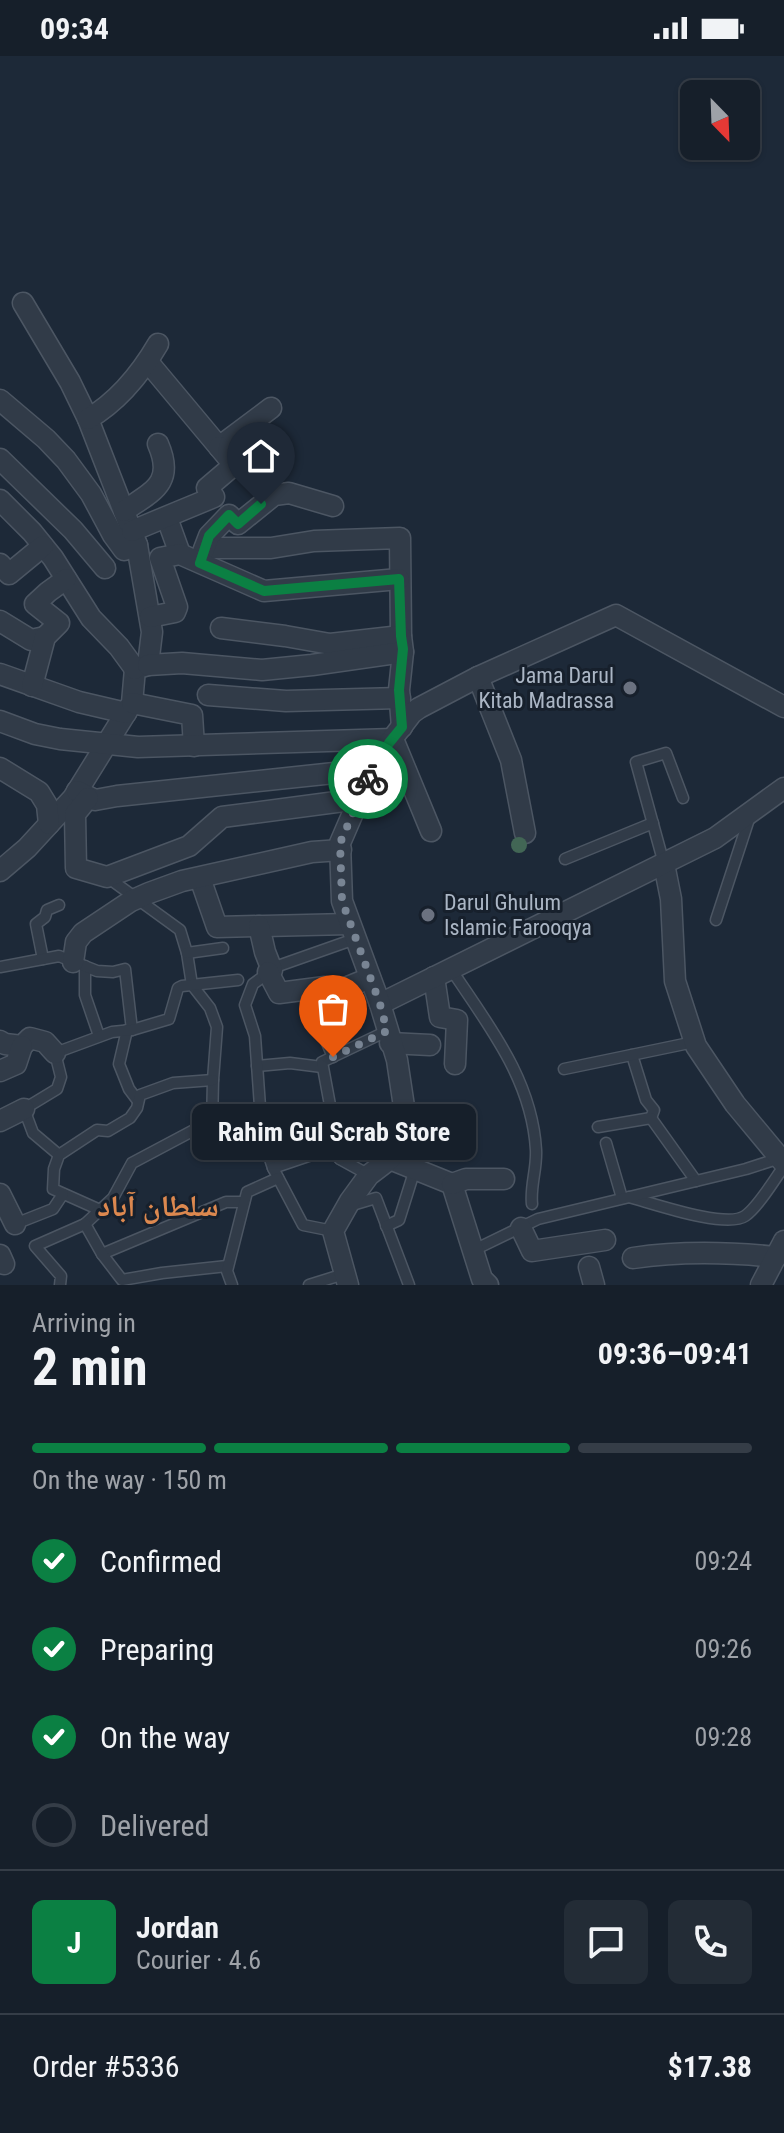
<!DOCTYPE html>
<meta charset="utf-8">
<style>
body{margin:0;font-family:"Roboto Condensed","Noto Naskh Arabic",sans-serif;background:#232c36;color:#f1f3f6;height:100vh;display:flex;flex-direction:column;font-size:30px;white-space:nowrap}
*{box-sizing:border-box;margin:0}
p{font-size:26px;color:#9ea2a8}
.icon{flex:none;width:44px;height:44px;fill:none;stroke:currentColor;stroke-width:2;stroke-linecap:round;stroke-linejoin:round}
.map{position:relative;height:1229px;overflow:hidden}
.drawer{display:flex;flex-direction:column;background:#161f2a;flex:1}
.drawer>*{flex:none}
.needle{width:52px;rotate:157deg}
.controls{position:absolute;left:680px;top:24px;display:grid;gap:16px}
.controls a{display:grid;place-items:center;width:80px;height:80px;border-radius:12px;background:#161f2a;box-shadow:0 2px 6px #0004,0 0 0 2px #353d47;font-size:40px}
.pin{position:absolute;display:grid;place-items:center;width:68px;height:68px;color:#fff;margin:-82px -34px;border-radius:50% 50% 50% 0;rotate:-45deg;box-shadow:0 0 8px #0007}
.pin .icon{rotate:45deg}
.courier{position:absolute;display:grid;place-items:center;width:80px;height:80px;margin:-40px;border:6px solid #0b8043;border-radius:50%;background:#fff;color:#222;box-shadow:0 2px 10px #0007}
.bubble{position:absolute;height:56px;border-radius:12px;background:#161f2a;box-shadow:0 2px 6px #0004,0 0 0 2px #353d47;font-size:26px;font-weight:700;line-height:56px;text-align:center}
.overview em{font-style:normal;font-weight:700}
.overview div{display:flex;flex-direction:column-reverse}
.overview{display:flex;align-items:center;justify-content:space-between;height:136px;padding:0 32px}
h1{font-size:52px;font-weight:700;line-height:60px}
.bar{display:grid;grid-template-columns:repeat(4,1fr);gap:12px 8px;align-content:center;height:96px;padding:0 32px}
.bar i{height:10px;border-radius:6px;background:#353d47}
.bar .on{background:#0b8043}
.bar p{grid-column:span 4}
.line{display:flex;align-items:center;gap:20px;padding:0 32px;border-top:2px solid #353d47}
.line div{flex:1}
.round{display:grid;place-items:center;flex:none;width:84px;height:84px;border-radius:12px;background:#232c36}
ol{padding:0 32px;list-style:none}
li{display:flex;align-items:center;gap:24px;height:88px}
li p{margin-inline-start:auto}
li .icon{padding:8px;border-radius:50%;background:#0b8043;color:#fff;stroke-width:4}
li:last-child{color:#9ea2a8}
li i{width:44px;height:44px;border:4px solid #353d47;border-radius:50%}
.status{display:flex;justify-content:space-between;align-items:center;height:56px;padding:0 40px;background:#161f2a;direction:ltr}
.status svg{height:22px;fill:currentColor}
.map>svg:first-child{display:block}
.lines{fill:none;stroke-linecap:round;stroke-linejoin:round}
.lane-casing{stroke:#4c5663;stroke-width:13}
.street-casing{stroke:#4c5663;stroke-width:23}
.lane{stroke:#313b48;stroke-width:10}
.street{stroke:#313b48;stroke-width:20}
.tree{fill:#426655}
.done{stroke:#798594;stroke-width:8;stroke-dasharray:0 14.4}
.route{stroke:#0b8043;stroke-width:10}
.worship-dot{fill:#6b7280;stroke:#17202c;stroke-width:3}
.labels{text-anchor:middle;stroke-width:6;stroke-linejoin:round;paint-order:stroke}
.poi-label{font-size:22px;fill:#abb6c5;stroke:#17202c;text-anchor:end}
.district-label{font-size:30px;font-weight:bold;fill:#dc884f;stroke:#17202c}
</style>
<div class="status"><b>09:34</b><svg viewBox="0 0 49 12"><path d="M0 12V9h3v3zM5 12V6h3v6zM10 12V3h3v9zM15 12V0h3v12zM26 1h20v11H26zM47 4h2v5h-2z"/></svg></div>
<div class="map">
<svg width="784" height="1229" viewBox="0 0 784 1229">
<rect width="100%" height="100%" fill="#1d2938"/>
<g class="lines">
<defs>
<g id="lane">
<path d="M565,803l88,-36"/>
<path d="M664,808l-28,-102 30,-9 17,45"/>
<path d="M107,821l73,53 7,23 5,32 18,23 7,19 -4,53 -1,45"/>
<path d="M716,864l34,-104"/>
<path d="M187,897l36,-5"/>
<path d="M43,903l-7,-35 9,-7 2,-7 12,-5"/>
<path d="M85,910v29l14,41"/>
<path d="M0,911l59,-11 38,15 16,1 12,-3 7,61"/>
<path d="M451,913c37,56 81,110 85,181 1,19 -6,36 -4,54"/>
<path d="M316,961l17,40"/>
<path d="M127,974l-8,34 10,25 9,12"/>
<path d="M632,999l14,45 8,10 -3,8"/>
<path d="M257,1010l33,-3 32,4"/>
<path d="M564,1013l130,-27"/>
<path d="M598,1071l53,-9 45,63"/>
<path d="M606,1087l16,55"/>
<path d="M59,1099l-26,-22 -9,-24 33,-20 4,-12 -6,-24 57,-21 20,-2 37,-11 9,-31 4,-2 56,-6"/>
<path d="M273,1112l-11,-33 -7,-99 -10,-31 8,-21 25,-18 71,-25h7"/>
<path d="M369,1119l-29,-16 -18,-97 65,-31"/>
<path d="M629,1141c23,6 97,32 116,19 13,-9 30,-37 39,-50"/>
<path d="M349,1150l27,-8 33,87"/>
<path d="M100,1154l-47,-21 1,-20 5,-14 38,-25 11,1 22,-13 7,-10 3,-13 33,-12 40,-3"/>
<path d="M15,1168l38,-15 10,-15"/>
<path d="M85,1168l28,-26 19,-35 64,-34 16,-4 50,10"/>
<path d="M386,1170l13,-6 16,-51"/>
<path d="M333,1175l-30,-6 -30,-57 56,-19 11,10"/>
<path d="M474,1194l64,-31 208,-50 34,-11"/>
<path d="M102,1198l124,-52h18"/>
<path d="M60,1229l1,-9 -26,-30 50,-22 17,30 20,26 40,-7 65,-7"/>
<path d="M232,1229l-5,-14 20,-79 31,-14"/>
<path d="M309,1229l35,-11"/>
</g>
<g id="street">
<path d="M23,247l47,79 18,37 49,126"/>
<path d="M148,306l71,85 52,-39"/>
<path d="M0,344l46,39 20,21 25,34 22,41 11,15 13,-5 15,87 -4,33 -13,4 -3,34 -59,95 -46,50 -27,23"/>
<path d="M88,363c29,-17 53,-46 70,-75"/>
<path d="M0,403l73,71 32,38"/>
<path d="M0,444l32,32 21,26 38,60 28,29 16,22"/>
<path d="M124,455c29,-20 51,-28 34,-67"/>
<path d="M167,462l13,36"/>
<path d="M132,475l82,-34 -7,-9 27,-23 -15,-18"/>
<path d="M205,492h66l43,-7 86,-3 1,98 2,16 -4,38 3,37"/>
<path d="M201,501l8,-21 20,-21 9,9 36,-29 15,-2 44,13"/>
<path d="M0,508l9,10 34,-28"/>
<path d="M150,561l25,-5 2,-5 -17,-49 20,-4 84,37 135,-12"/>
<path d="M0,565l31,19 14,-3"/>
<path d="M221,572l64,8 45,8 71,-8"/>
<path d="M148,609l34,-2 80,7 50,-5 91,-13"/>
<path d="M0,618l79,28 47,11"/>
<path d="M478,621l33,83 14,73"/>
<path d="M32,630l13,-49 14,-14 -24,-19 13,-12 18,-13"/>
<path d="M208,639l78,6 114,-3"/>
<path d="M132,647l60,12 2,31"/>
<path d="M0,665l35,13 25,5 78,8 255,-8 38,92"/>
<path d="M0,712l39,24 8,13 2,19"/>
<path d="M77,735l18,9 22,-4 255,-27"/>
<path d="M88,742l-13,16 1,54 31,9 82,-31 33,-29 137,-18"/>
<path d="M664,808l7,35 4,82 21,65 39,58 49,59"/>
<path d="M200,822l17,49 132,-3"/>
<path d="M259,870l6,26 7,18"/>
<path d="M73,906l3,-20 7,-9 48,-32 18,-8 33,-12 130,-29 29,-2"/>
<path d="M268,916l11,21 46,-6 3,8 42,-17"/>
<path d="M434,921l6,40 17,3 -2,44"/>
<path d="M380,948l335,-166 69,-50"/>
<path d="M0,985l5,3 17,2 8,-8 15,4 10,11"/>
<path d="M390,987l40,2"/>
<path d="M0,1015l16,-7 6,-18"/>
<path d="M406,1064l43,-4"/>
<path d="M0,1065l24,-12"/>
<path d="M390,1103l62,25 30,95 6,6"/>
<path d="M452,1128l14,-5h38"/>
<path d="M0,1138l15,30"/>
<path d="M521,1172l11,23 73,-11"/>
<path d="M0,1199l4,9"/>
<path d="M633,1202c47,-7 95,-6 143,-1"/>
<path d="M589,1211l5,18"/>
<path d="M348,1229l-15,-54 17,-30 19,-26 21,-16 16,-39 -9,-60 -17,-56 -38,-103 -2,-58 32,-74 17,-26 23,-30 7,-5 59,-31 138,-62 168,92"/>
<path d="M761,1229l23,-44"/>
</g>
</defs>
<!-- lane casing -->
<use href="#lane" class="lane-casing"/>
<!-- street casing -->
<use href="#street" class="street-casing"/>
<!-- lane -->
<use href="#lane" class="lane"/>
<!-- street -->
<use href="#street" class="street"/>
</g>
<!-- trees -->
<circle class="tree" cx="519" cy="789" r="8"/>
<g class="lines">
<!-- done -->
<path class="done" d="M333,1001l54,-26 -7,-27 -38,-103 -2,-58 28,-64"/>
<!-- route -->
<path class="route" d="M261,448l-23,20 -9,-9 -20,21 -9,27 64,28 135,-12 2,57 2,13 -4,41 3,37 -13,16 -21,36"/>
</g>
<!-- markers -->
<g class="worship-dot">
<circle cx="630" cy="632" r="8"/>
<circle cx="428" cy="859" r="8"/>
</g>
<g class="labels">
<!-- poi labels -->
<g class="poi-label">
<text x="614" y="627">Jama Darul<tspan x="614" dy="25">Kitab Madrassa</tspan></text>
<text x="444" y="854" text-anchor="start">Darul Ghulum<tspan x="444" dy="25">Islamic Farooqya</tspan></text>
</g>
<!-- district labels -->
<g class="district-label">
<text x="158" y="1160">سلطان آباد</text>
</g>
</g>
</svg>
<div class="controls">
<a><svg class="needle" viewBox="-14 -14 28 28"><path d="M0-13l5 13h-10z" fill="#e53935"/><path d="M0 13l5-13h-10z" fill="#9ea2a8"/></svg></a>
</div>
<div class="pin" style="left:333px;top:1001px;background:#ea580c"><svg class="icon" aria-label="bag" viewBox="0 0 24 24"><path d="M5 8h14l-1 12H6zM9 8a3 3 0 0 1 6 0"/></svg></div>
<div class="pin" style="left:261px;top:448px;background:#1f2937"><svg class="icon" aria-label="home" viewBox="0 0 24 24"><path d="M3 11l9-7 9 7M6 9v11h12V9"/></svg></div>
<div class="courier" style="left:368px;top:723px"><svg class="icon" aria-label="bike" viewBox="0 0 24 24"><circle cx="6" cy="16" r="4"/><circle cx="18" cy="16" r="4"/><path d="M6 16l4-8h5l3 8M10 8l3 8H6M13 5h3"/></svg></div>
<div class="bubble" style="left:192px;top:1048px;width:284px">Rahim Gul Scrab Store</div>
</div>
<section class="drawer">
<div class="overview"><div><h1>2 min</h1><p>Arriving in</p></div><em>09:36–09:41</em></div>
<div class="bar"><i class="on"></i><i class="on"></i><i class="on"></i><i></i><p>On the way · 150 m</p></div>
<ol>
<li><svg class="icon" aria-label="check" viewBox="0 0 24 24"><path d="M5 12l5 5 9-10"/></svg>Confirmed<p>09:24</p></li>
<li><svg class="icon" aria-label="check" viewBox="0 0 24 24"><path d="M5 12l5 5 9-10"/></svg>Preparing<p>09:26</p></li>
<li><svg class="icon" aria-label="check" viewBox="0 0 24 24"><path d="M5 12l5 5 9-10"/></svg>On the way<p>09:28</p></li>
<li><i></i>Delivered</li>
</ol>
<div class="line" style="height:144px"><b class="round" style="background:#0b8043;color:#fff">J</b><div><b>Jordan</b><p>Courier · 4.6</p></div><a class="round"><svg class="icon" aria-label="chat" viewBox="0 0 24 24"><path d="M4 5h16v11H9l-5 4z"/></svg></a><a class="round"><svg class="icon" aria-label="phone" viewBox="0 0 24 24"><path d="M5 4h4l2 5-3 2q2 4 5 5l2-3 5 2v4C11 20 4 13 5 4z"/></svg></a></div>
<div class="line" style="height:104px"><div>Order #5336</div><b>$17.38</b></div>
</section>
